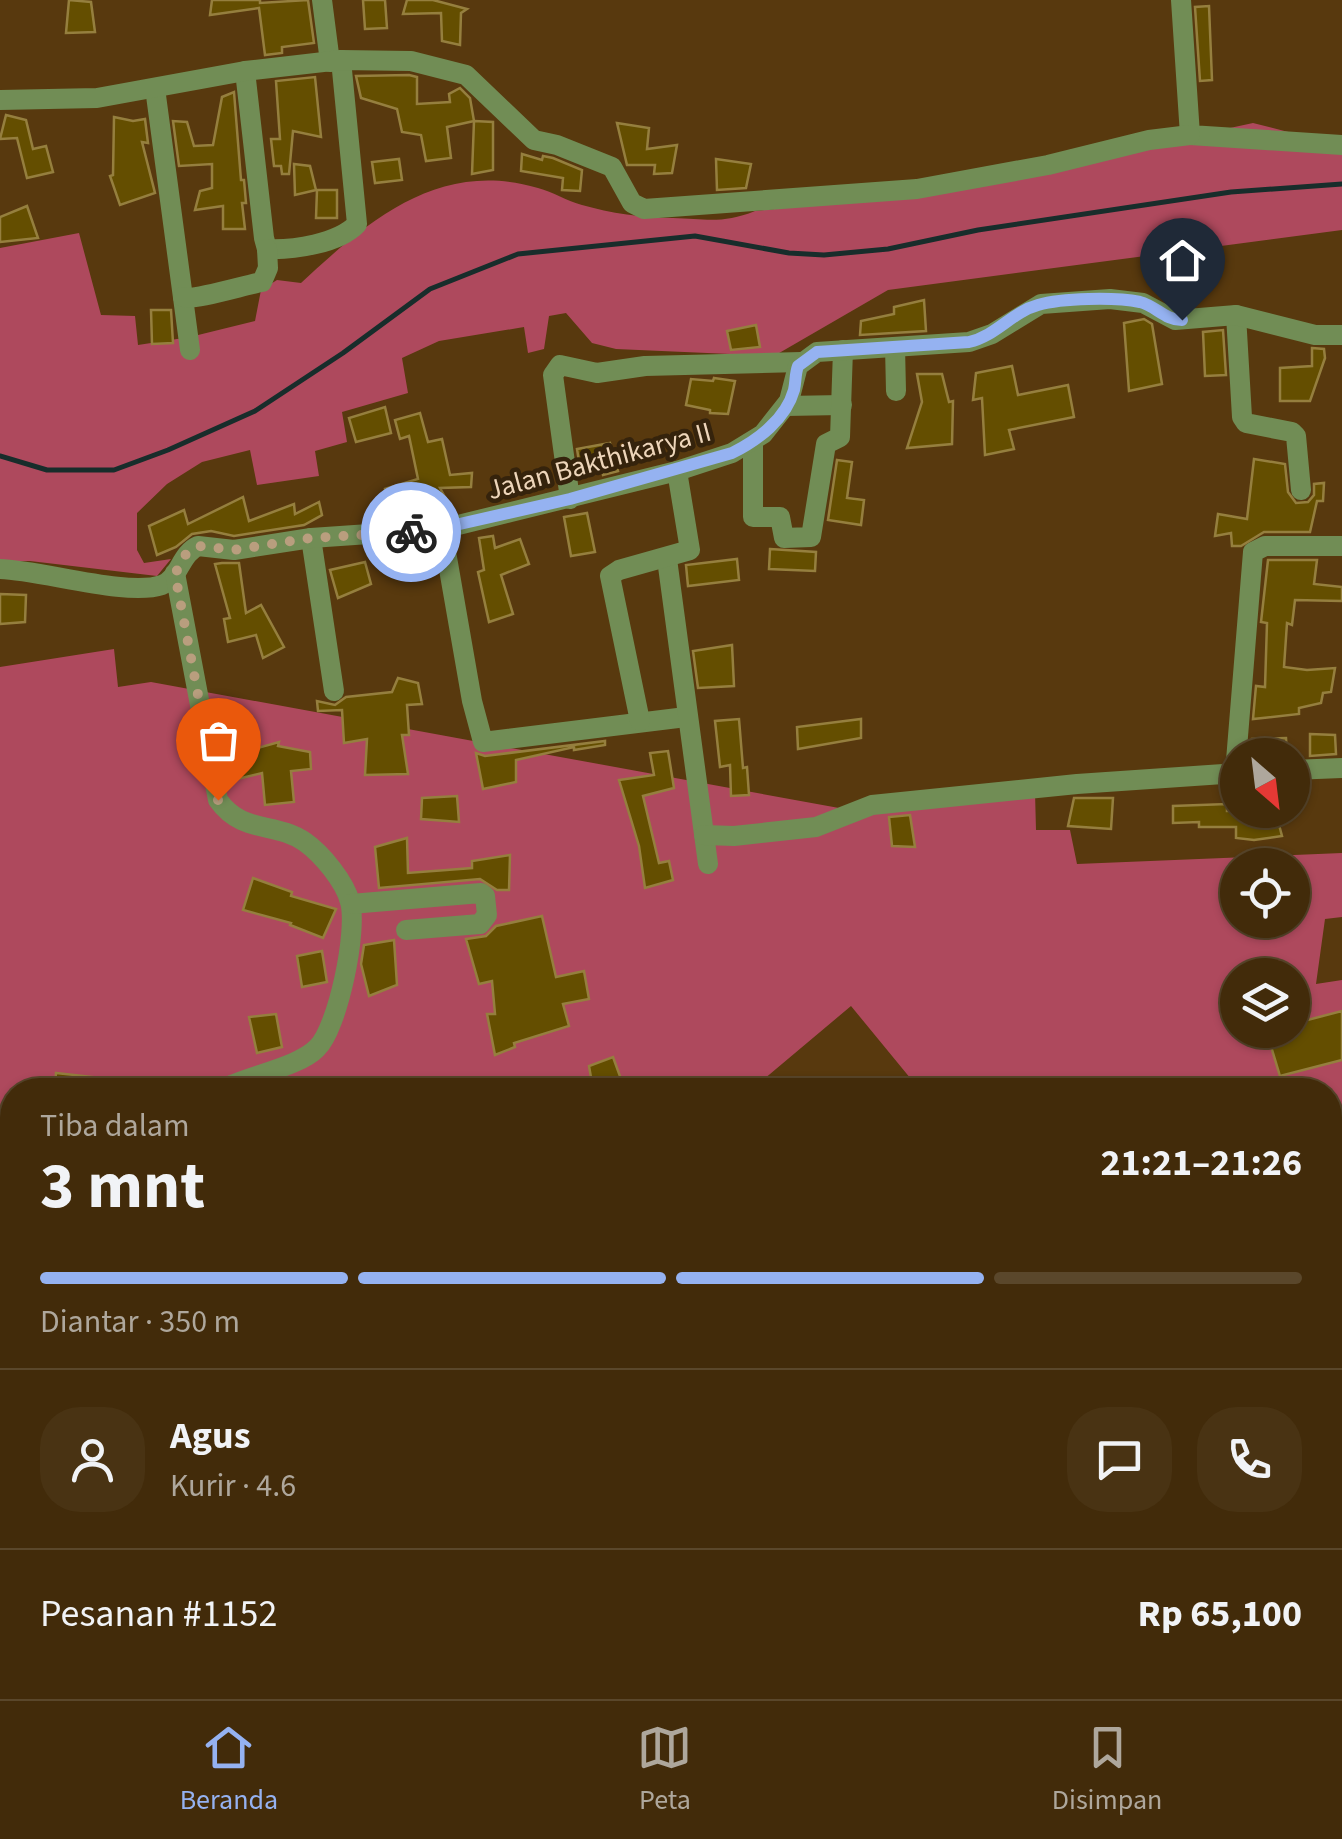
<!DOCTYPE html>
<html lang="id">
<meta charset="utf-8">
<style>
body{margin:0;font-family:"Source Sans 3",sans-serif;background:#493313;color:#f1f3f6;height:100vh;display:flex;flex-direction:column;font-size:38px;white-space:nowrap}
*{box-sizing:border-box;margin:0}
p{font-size:32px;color:#aea79c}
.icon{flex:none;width:55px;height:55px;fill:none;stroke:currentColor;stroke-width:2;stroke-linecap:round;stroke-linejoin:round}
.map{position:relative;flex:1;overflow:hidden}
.sheet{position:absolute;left:0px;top:1078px;width:1342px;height:622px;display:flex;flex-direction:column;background:#422b0a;border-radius:40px 40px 0 0;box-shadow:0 2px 8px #0004,0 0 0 2px #5a472b}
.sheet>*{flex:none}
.needle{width:65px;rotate:152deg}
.controls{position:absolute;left:1220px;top:738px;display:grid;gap:20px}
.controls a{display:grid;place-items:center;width:90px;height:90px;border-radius:50%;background:#422b0a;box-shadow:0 2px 8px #0004,0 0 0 2px #5a472b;font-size:50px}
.pin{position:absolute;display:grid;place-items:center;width:85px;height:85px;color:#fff;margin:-102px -42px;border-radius:50% 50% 50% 0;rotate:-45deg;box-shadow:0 0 10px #0007}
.pin .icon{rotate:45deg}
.courier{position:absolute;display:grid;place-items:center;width:100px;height:100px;margin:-50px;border:8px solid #95b2f1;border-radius:50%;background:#fff;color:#222;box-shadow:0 2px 12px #0007}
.head em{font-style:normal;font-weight:700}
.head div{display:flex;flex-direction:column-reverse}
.head{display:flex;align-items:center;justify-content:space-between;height:170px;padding:0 40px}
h1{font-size:65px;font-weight:700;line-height:75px}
.bar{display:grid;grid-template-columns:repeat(4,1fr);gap:15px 10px;align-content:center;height:120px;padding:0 40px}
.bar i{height:12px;border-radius:8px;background:#5a472b}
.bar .selected{background:#95b2f1}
.bar p{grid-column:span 4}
.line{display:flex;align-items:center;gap:25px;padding:0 40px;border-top:2px solid #5a472b}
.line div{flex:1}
.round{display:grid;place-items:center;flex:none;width:105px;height:105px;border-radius:40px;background:#493313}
.tabs{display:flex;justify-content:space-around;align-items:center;height:140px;border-top:2px solid #5a472b;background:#422b0a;font-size:28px;color:#aea79c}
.tabs a{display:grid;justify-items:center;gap:5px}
.tabs .selected{color:#95b2f1}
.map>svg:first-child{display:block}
.forest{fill:#ae495d;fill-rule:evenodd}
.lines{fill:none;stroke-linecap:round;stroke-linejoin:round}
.stream{stroke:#182d2b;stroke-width:5}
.building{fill:#644e00;stroke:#957f3e;stroke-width:2.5}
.street{stroke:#718d55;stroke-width:20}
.done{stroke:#b99e7e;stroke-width:10;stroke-dasharray:0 18}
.route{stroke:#95b2f1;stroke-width:12}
.labels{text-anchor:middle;stroke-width:9;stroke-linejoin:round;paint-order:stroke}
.street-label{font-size:28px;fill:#edd5ba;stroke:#35230c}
</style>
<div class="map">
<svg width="1342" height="1699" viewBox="0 0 1342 1699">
<rect width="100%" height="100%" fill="#58390e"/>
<!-- forest -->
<g class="forest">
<path d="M1253,123l43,11 46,2v94l-454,60 -114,66 -158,-7 -24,-6 -26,-30 -17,3 -5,33 -16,4 -4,-26 -85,14 -37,17 6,35 -66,19 5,30 -32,9 4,25 -62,9 -7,-35 -48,12 -35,22 -30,29v37l7,13 27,-4 -14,17 -127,-15 -30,1v-314l79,-15 22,82 34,1 3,29 52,-8 65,-16 6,-31 16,-10 24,3c68,-63 138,-124 237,-95 15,4 29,13 44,17 28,8 61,13 91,13 33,1 50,6 82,-7l169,-17z"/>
<path d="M114,649l4,38 33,-5 688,126 196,-16 1,38h34l7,34 265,-11v64l-17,2 -9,65 26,-4v31l-49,13 -1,-49h-54v55h31l11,46 62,-16v95l-12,3v-68h-410l-69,-84 -100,84h-739v598h349l-20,11h-341v-1032zM1238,865h54v55h-54z"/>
</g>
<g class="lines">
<!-- stream -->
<g class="stream">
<path d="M0,456l47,14h67l54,-20 87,-39 88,-58 87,-64 88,-35 177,-18 94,17 35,2 64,-6 90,-19 253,-38 111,-8"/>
<path d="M1330,1360l12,3"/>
</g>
</g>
<!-- building -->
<g class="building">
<path d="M69,0l22,2 4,30 -29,1z"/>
<path d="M212,0h48v3l48,-3 6,43 -32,4v6l-17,2 -6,-47 -49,7z"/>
<path d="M363,0h22l2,28 -22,1z"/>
<path d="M407,0h26l34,9 -6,4 -1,32 -18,-4 -1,-28 -38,1z"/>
<path d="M1209,6l3,74 -12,1 -5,-74z"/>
<path d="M409,75l8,2v27l33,-2 -1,-8 11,-6 10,10 4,23 -27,6 4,31 -25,3 -5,-26 -19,-3 -5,-23 -36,-11 -5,-22z"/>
<path d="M315,77l6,60 -28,-6 -4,43h-7l-1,-8h-7l-3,-27h9l-4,-58z"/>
<path d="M234,92l7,88h3l2,23h-4l3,26h-22v-23l-28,4 5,-19 12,-3v-24l-33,2 -6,-45 14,1 7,24 19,-1 9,-48z"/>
<path d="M6,115l20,5 7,29 13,-3 7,26 -26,6 -10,-40 -17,1z"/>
<path d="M114,117l19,4 12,-2 3,24 -6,-1 13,51 -35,12 -10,-29 3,-1z"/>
<path d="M474,121l19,1v48l-21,4z"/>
<path d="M617,123l32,5 -2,21 30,-4 -5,28 -18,1 1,-9h-28z"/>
<path d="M522,154l20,6 1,-4 10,2 29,12 -2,21 -18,-1 1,-12 -42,-7z"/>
<path d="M399,159l3,21 -27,3 -3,-21z"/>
<path d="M716,159l35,5 -5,24 -29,2z"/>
<path d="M294,164l16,2 6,24 -21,5z"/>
<path d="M317,190h20v28h-21z"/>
<path d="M27,206l11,32 -38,4v-25z"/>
<path d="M924,300l2,31 -66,4 1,-14 33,-7v-7z"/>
<path d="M151,310h20l2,33 -21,1z"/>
<path d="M1144,319l8,5 10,60 -33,7 -5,-68z"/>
<path d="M756,325l4,22 -29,3 -4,-19z"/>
<path d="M1223,330l3,45 -21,1 -2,-44z"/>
<path d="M1312,348l12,1 1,9 -15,43h-30v-33l32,-2z"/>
<path d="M1012,366l6,29 50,-10 6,32 -65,13 5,19 -29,6 -3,-57 -9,2 3,-27z"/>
<path d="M917,374h25l7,28 4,-1 -1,43 -45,4 15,-46z"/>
<path d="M714,378l21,3 -7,33 -18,-1v-3l-24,-5 5,-26 22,2z"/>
<path d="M385,407l6,26 -35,9 -7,-24z"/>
<path d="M420,413l8,29 14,-3 8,36 22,-2 -1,14 -31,1 6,11 -29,14 1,4 -29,2 -4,-30 33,-10 -9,-43 -9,3 -5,-19z"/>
<path d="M610,443l8,28 -15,4 -2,-7 -20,6 -4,-25z"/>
<path d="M1254,459l31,5 3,28 8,11 12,-1 6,-7v-11l10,-1 -1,18h-6l-7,31h-46l-23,14h-9l-1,-13 -16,3 3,-22 29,5z"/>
<path d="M837,460l15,2 -5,36 17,2 -3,25 -33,-5z"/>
<path d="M243,497l6,24 45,-17 1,10 24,-12 3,13 -18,10 -70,11 -23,-5 -19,3 -16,13 -19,8 -8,-29 35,-16 4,14z"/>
<path d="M587,513l8,39 -24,4 -7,-39z"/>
<path d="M493,536l2,12 25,-9 9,25 -28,11 12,39 -24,8 -11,-50 6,-2 -5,-32z"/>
<path d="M770,549l46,3 -1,19 -46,-2z"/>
<path d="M737,559l2,21 -51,6 -2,-21z"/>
<path d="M1268,560h49l-3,24 28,3v14l-47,-1 -3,25 -5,-2 -3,44 23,3 28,-2 -4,24 -8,1 -2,10 -22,5v6l-46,5 3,-33 9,1 2,-64 -6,-1z"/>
<path d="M365,562l6,22 -33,14 -8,-28z"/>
<path d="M222,563h17l7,50 15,-8 23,42 -21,11 -7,-23 -28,7 -4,-23 6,-1 -15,-54z"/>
<path d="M0,594l26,1 -1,27 -25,2z"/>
<path d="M732,645l2,41 -36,2 -5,-37z"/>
<path d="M398,678l20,5 4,21 -15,1 2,30h-7l6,39 -43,1 2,-36 -23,4 -2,-33 -24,1 -1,-10 18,4 11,-8 46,-5z"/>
<path d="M739,719l4,49 4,-1 2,28 -18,1 -1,-31 -10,2 -5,-46z"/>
<path d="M861,719v19l-63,11 -1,-22z"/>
<path d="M1310,734l25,1 1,19 -26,2z"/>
<path d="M1286,738l1,17h-37l2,-16z"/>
<path d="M605,741v4l-31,5v-3l-58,13v22l-33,7 -7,-36 9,3z"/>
<path d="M279,742l-1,4 32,6 1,17 -20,2 3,31 -29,3 -3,-32 -29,7 3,-26z"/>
<path d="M668,751l6,37 -31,8 16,67 10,-2 4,19 -28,8 -6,-42 -20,-66 35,-5 -4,-22z"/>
<path d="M457,796l2,26 -38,-3 1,-21z"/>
<path d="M1074,798h39l-2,31 -43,-3z"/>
<path d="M1227,804v7l48,-1 7,26 -28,4 -18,-2v-11h-37v-5l-26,1v-17z"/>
<path d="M910,815l5,32 -23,-1 -3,-29z"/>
<path d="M407,838l1,35 64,-5v-7l38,-6 -1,35h-12l-17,-11 -101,9 -4,-41z"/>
<path d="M253,878l39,14 -1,4 45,13 -13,29 -33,-13 1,-2 -48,-13z"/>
<path d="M542,916l14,61 28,-6 5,28 -26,5 6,22 -55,17 1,4 -20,8 -8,-41h8l-3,-33 -13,3 -13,-45 20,-3 10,-10z"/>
<path d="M394,940l3,45 -28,11 -8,-32 3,-19z"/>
<path d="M322,951l5,31 -25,5 -5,-31z"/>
<path d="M1342,1011v49l-62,16 -14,-46h26v-6z"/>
<path d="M276,1014l6,33 -25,6 -8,-36z"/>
<path d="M613,1057l8,22 -28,10 -4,-23z"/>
<path d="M56,1073l37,4 -2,13h-37z"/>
</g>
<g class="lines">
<!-- street -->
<g class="street">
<path d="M322,0l8,62"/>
<path d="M1181,0l9,135 152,10"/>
<path d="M245,71l19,167 3,11c26,1 71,-5 90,-25l-16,-164"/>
<path d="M155,88l35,262"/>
<path d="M0,100l97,-2 148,-27 96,-11 70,1 55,14 68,65 23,5 55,22 20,36 12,6 273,-20 131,-24 101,-25 41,-5"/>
<path d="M183,297c10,4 62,-12 79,-15l6,-14 -1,-19"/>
<path d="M1236,315l6,102 4,6 46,9 4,4 5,54"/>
<path d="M895,347l1,44"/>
<path d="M786,406l56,-1"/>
<path d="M753,443v74h27l4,21 27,-1 15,-93 14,-7 3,-87"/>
<path d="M570,499l-17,-124 7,-10 37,8 48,-7 156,-4"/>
<path d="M442,529l30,172 11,41 203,-25"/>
<path d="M311,538l23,153"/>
<path d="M667,559l41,305"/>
<path d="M0,569c41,1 127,28 162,16 18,-7 18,-31 36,-39l36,4 77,-12 131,-9 235,-58 55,-18 31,-19 26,-33 9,-35 19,-14 152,-10 23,-8 49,-30 69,-5 33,4 32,17 61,-5 79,20h27"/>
<path d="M175,573l43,227c25,35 57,21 87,42 17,12 40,40 45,60 8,28 -12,126 -33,146 -18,19 -70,28 -97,42"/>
<path d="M640,721l-30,-145 9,-6 71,-20 -13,-79"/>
<path d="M1292,770l50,-2"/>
<path d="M1235,773l18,-221 12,-6h77"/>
<path d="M704,835l30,1 82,-9 56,-22 205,-21 161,-11"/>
<path d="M351,904l130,-11 4,3 2,19 -7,9 -74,6"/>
<path d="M12,1308v15"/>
<path d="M1330,1424l12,-3"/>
<path d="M0,1532l12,-11"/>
<path d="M509,1699l19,-11"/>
</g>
</g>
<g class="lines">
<!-- done -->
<path class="done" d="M218,800l-43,-226 11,-20 12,-8 36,4 77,-12 100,-6"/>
<!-- route -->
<path class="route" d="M411,532l31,-4 128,-29 162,-46c26,-13 54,-34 62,-63 2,-9 1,-16 4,-24l19,-14 152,-10c27,-6 43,-30 69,-37 24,-7 77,-8 102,-3 16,4 25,18 42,18"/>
</g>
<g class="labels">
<!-- street labels -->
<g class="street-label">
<text transform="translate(599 460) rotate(-15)" y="10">Jalan Bakthikarya II</text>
</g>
</g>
</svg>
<div class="controls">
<a><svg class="needle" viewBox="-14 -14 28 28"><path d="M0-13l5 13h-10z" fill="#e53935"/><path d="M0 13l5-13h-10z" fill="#aea79c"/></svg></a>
<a><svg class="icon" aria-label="locate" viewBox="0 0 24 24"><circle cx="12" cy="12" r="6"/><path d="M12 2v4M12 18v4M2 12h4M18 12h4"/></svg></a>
<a><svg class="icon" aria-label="layers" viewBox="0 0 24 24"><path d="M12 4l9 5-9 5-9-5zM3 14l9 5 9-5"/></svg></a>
</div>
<div class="pin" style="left:218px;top:800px;background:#ea580c"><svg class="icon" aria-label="bag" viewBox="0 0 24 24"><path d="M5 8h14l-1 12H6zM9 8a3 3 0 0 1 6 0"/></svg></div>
<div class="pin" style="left:1182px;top:320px;background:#1f2937"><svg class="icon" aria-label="home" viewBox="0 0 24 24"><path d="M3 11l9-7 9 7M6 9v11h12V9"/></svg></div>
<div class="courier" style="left:411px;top:532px"><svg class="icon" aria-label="bike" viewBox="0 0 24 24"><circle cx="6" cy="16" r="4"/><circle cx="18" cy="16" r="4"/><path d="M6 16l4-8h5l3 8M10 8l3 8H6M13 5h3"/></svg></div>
<section class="sheet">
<div class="head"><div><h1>3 mnt</h1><p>Tiba dalam</p></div><em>21:21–21:26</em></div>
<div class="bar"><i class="selected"></i><i class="selected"></i><i class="selected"></i><i></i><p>Diantar · 350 m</p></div>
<div class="line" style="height:180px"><a class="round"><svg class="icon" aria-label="person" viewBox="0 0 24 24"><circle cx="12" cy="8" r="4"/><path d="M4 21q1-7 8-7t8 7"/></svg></a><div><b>Agus</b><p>Kurir · 4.6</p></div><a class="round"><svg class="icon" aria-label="chat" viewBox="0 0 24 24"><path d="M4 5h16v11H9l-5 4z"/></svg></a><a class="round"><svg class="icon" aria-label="phone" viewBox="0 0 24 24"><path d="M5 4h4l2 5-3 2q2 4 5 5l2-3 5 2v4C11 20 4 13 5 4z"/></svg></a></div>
<div class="line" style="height:130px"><div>Pesanan #1152</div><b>Rp 65,100</b></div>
</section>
</div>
<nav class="tabs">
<a class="selected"><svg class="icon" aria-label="home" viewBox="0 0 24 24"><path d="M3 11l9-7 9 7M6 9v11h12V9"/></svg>Beranda</a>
<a><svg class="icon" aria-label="map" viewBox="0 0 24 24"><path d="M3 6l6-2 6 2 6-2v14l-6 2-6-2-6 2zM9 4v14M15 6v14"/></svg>Peta</a>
<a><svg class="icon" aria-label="saved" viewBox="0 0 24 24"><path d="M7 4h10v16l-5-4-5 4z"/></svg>Disimpan</a>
</nav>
